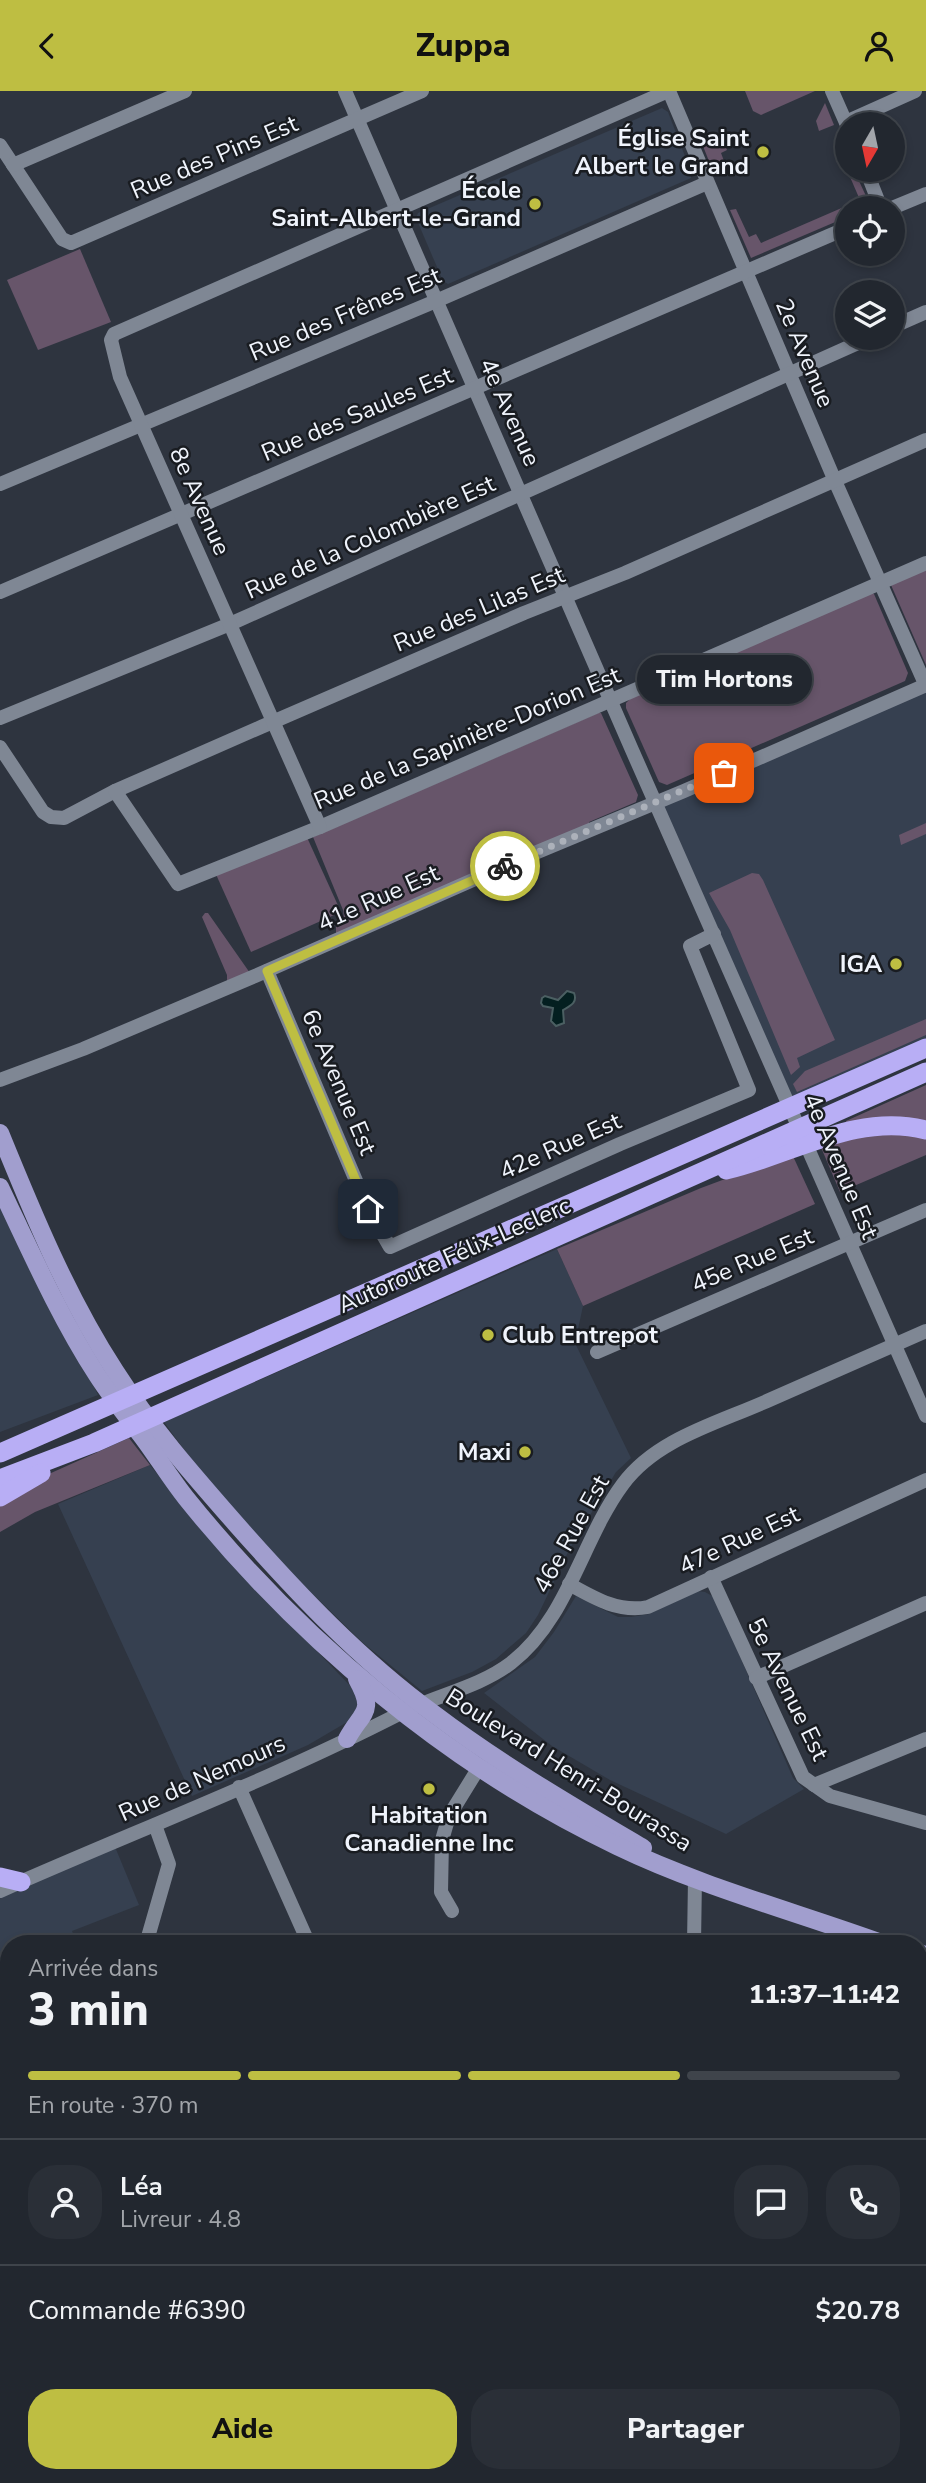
<!DOCTYPE html>
<html lang="fr">
<meta charset="utf-8">
<style>
body{margin:0;font-family:"Nunito Sans",sans-serif;background:#2a2f37;color:#f1f3f6;height:100vh;display:flex;flex-direction:column;font-size:26px;white-space:nowrap}
*{box-sizing:border-box;margin:0}
p{font-size:23px;color:#a2a5aa}
.icon{flex:none;width:38px;height:38px;fill:none;stroke:currentColor;stroke-width:2;stroke-linecap:round;stroke-linejoin:round}
.map{position:relative;flex:1;overflow:hidden}
.sheet{position:absolute;left:0px;top:1844px;width:928px;height:548px;display:flex;flex-direction:column;background:#22272f;border-radius:28px 28px 0 0;box-shadow:0 4px 10px #0003,0 0 0 2px #3f444b}
.sheet>*{flex:none}
.needle{width:46px;rotate:189deg}
.controls{position:absolute;left:835px;top:21px;display:grid;gap:14px}
.controls a{display:grid;place-items:center;width:70px;height:70px;border-radius:50%;background:#22272f;box-shadow:0 4px 10px #0003,0 0 0 2px #3f444b;font-size:35px}
.pin{position:absolute;display:grid;place-items:center;width:60px;height:60px;color:#fff;margin:-30px;border-radius:14px;box-shadow:0 4px 10px #0006}
.courier{position:absolute;display:grid;place-items:center;width:70px;height:70px;margin:-35px;border:5px solid #bebe42;border-radius:50%;background:#fff;color:#222;box-shadow:0 2px 9px #0007}
.bubble{position:absolute;height:49px;border-radius:24px;background:#22272f;box-shadow:0 4px 10px #0003,0 0 0 2px #3f444b;font-size:23px;font-weight:800;line-height:49px;text-align:center}
.summary em{font-style:normal;font-weight:800}
.summary div{display:flex;flex-direction:column-reverse}
.summary{display:flex;align-items:center;justify-content:space-between;height:119px;padding:0 28px}
h1{font-size:46px;font-weight:800;line-height:52px}
.bar{display:grid;grid-template-columns:repeat(4,1fr);gap:10px 7px;align-content:center;height:84px;padding:0 28px}
.bar i{height:9px;border-radius:5px;background:#3f444b}
.bar .current{background:#bebe42}
.bar p{grid-column:span 4}
.line{display:flex;align-items:center;gap:18px;padding:0 28px;border-top:2px solid #3f444b}
.line div{flex:1}
.round{display:grid;place-items:center;flex:none;width:74px;height:74px;border-radius:28px;background:#2a2f37}
.cta{display:flex;gap:14px;margin-top:auto;padding:14px 28px}
.cta a{flex:1;height:80px;border-radius:28px;background:#bebe42;color:#111;font-size:28px;font-weight:800;line-height:80px;text-align:center}
.cta a+a{background:#2a2f37;color:#f1f3f6}
header{display:flex;justify-content:space-between;align-items:center;height:91px;padding:0 28px;background:#bebe42;color:#111;font-size:32px;font-weight:800}
.map>svg:first-child{display:block}
.built{fill:#364050}
.green{fill:#67556a}
.water{fill:#041f20;stroke:#4b5f62;stroke-width:2}
.lines{fill:none;stroke-linecap:round;stroke-linejoin:round}
.minor{stroke:#7f8794;stroke-width:14}
.major{stroke:#a19ece;stroke-width:18}
.highway{stroke:#b8aef5;stroke-width:19}
.done{stroke:#acb1ba;stroke-width:7;stroke-dasharray:0 12.6}
.route{stroke:#bebe42;stroke-width:9}
.poi-dot{fill:#bebe42;stroke:#191c21;stroke-width:2.5}
.labels{text-anchor:middle;stroke-width:5;stroke-linejoin:round;paint-order:stroke}
.poi-label{font-size:24px;font-weight:bold;fill:#f0f4fc;stroke:#191c21;text-anchor:end}
.street-label{font-size:24px;fill:#f0f4fc;stroke:#191c21}
</style>
<header><svg class="icon" aria-label="back" viewBox="0 0 24 24"><path d="M15 5l-7 7 7 7"/></svg>Zuppa<svg class="icon" aria-label="person" viewBox="0 0 24 24"><circle cx="12" cy="8" r="4"/><path d="M4 21q1-7 8-7t8 7"/></svg></header>
<div class="map">
<svg width="926" height="2392" viewBox="0 0 926 2392">
<rect width="100%" height="100%" fill="#2e343f"/>
<!-- built -->
<g class="built">
<path d="M662,17l6,4 23,60v6l-243,106 -5,-3 -27,-63 2,-5z"/>
<path d="M926,594v363l-139,50 -131,-295z"/>
<path d="M0,1101l98,203 -98,37z"/>
<path d="M557,1158l26,57 -8,37 56,115 -15,14 -47,78 -31,65 -12,18 -30,26 -24,13 -50,19 -60,-49 -76,-74 -80,-88 -42,-58z"/>
<path d="M150,1374l58,72 149,156 2,6 -5,19 -46,27 -116,51 -134,-292z"/>
<path d="M697,1500l8,1 9,5 79,181 11,11 -78,45 -116,-54 -58,-34 -68,-53 51,-36 19,-25 22,-36 42,21h13l18,-3z"/>
<path d="M113,1751l26,63 -67,26 5,13h-68v137l-9,2v-192z"/>
</g>
<!-- green -->
<g class="green">
<path d="M745,0h70l-54,24 -8,-4z"/>
<path d="M825,12l9,22 -15,6 -3,-10z"/>
<path d="M723,49l4,10 -6,3 3,8 -3,9 -7,4 -11,-28z"/>
<path d="M847,79h7l17,37 -24,1v9l-96,41 -21,-48 6,-1 13,28 7,-3 5,9 99,-43z"/>
<path d="M80,158l31,73 -73,28 -31,-70z"/>
<path d="M926,478v96l-35,-80z"/>
<path d="M872,502l2,1 34,79 -3,8 -238,104 -8,-3 -33,-74v-5l6,-6z"/>
<path d="M598,622h3l37,82 -2,7 -47,20v3l-253,110v-12l8,-5 -1,-8 -30,-73z"/>
<path d="M926,732v11l-25,11 -2,-10z"/>
<path d="M305,742l36,79 -90,40 -37,-82z"/>
<path d="M752,782l7,1 4,6 72,160 -38,18 3,9 -9,8 -61,-145 -21,-37z"/>
<path d="M205,822h3l42,60 -23,10v-8l-25,-58z"/>
<path d="M926,928v16l-129,57 -4,-8 12,-13z"/>
<path d="M926,994v35h-36l-43,6 -1,-5z"/>
<path d="M877,1041l49,1v22l-86,37 -20,-47z"/>
<path d="M792,1063l23,50 -232,102 -26,-57 144,-61z"/>
<path d="M129,1347l21,27 -115,47 -35,20v-32l31,-18z"/>
<path d="M206,2384h72l4,8h-73z"/>
</g>
<!-- water -->
<path class="water" d="M567,900l7,2c4,10 -4,13 -11,17l1,13 -8,3 -5,-5 2,-13 -10,-2 -2,-3 1,-5 3,-2 13,4z"/>
<g class="lines">
<!-- minor -->
<g class="minor">
<path d="M345,0l287,659 294,666"/>
<path d="M669,0l166,390 91,205"/>
<path d="M832,0l15,34"/>
<path d="M846,31l69,-31"/>
<path d="M0,54l62,94 9,4 351,-152"/>
<path d="M13,74l172,-74"/>
<path d="M866,79l15,38"/>
<path d="M892,117l34,-14"/>
<path d="M892,236l34,-15"/>
<path d="M0,393l436,-183 271,-118"/>
<path d="M0,501l847,-364"/>
<path d="M0,627l230,-94 639,-286"/>
<path d="M0,656l43,65 8,5 13,1 51,-27 146,-64 263,-114 101,-40 301,-133"/>
<path d="M115,700l63,93 142,-57 606,-264"/>
<path d="M320,736l-200,-450 -9,-37 3,-6 554,-243"/>
<path d="M267,880l101,238 22,38 230,-103 129,-54 -59,-144 24,-12"/>
<path d="M0,989l83,-31 172,-73 263,-116 166,-69 242,-106"/>
<path d="M597,1261l329,-142"/>
<path d="M711,1486l92,200 27,19 96,27"/>
<path d="M569,1493c25,14 50,29 79,23l278,-127"/>
<path d="M756,1587l170,-75"/>
<path d="M814,1694l112,-46"/>
<path d="M239,1696l70,157"/>
<path d="M0,1800c133,-59 270,-111 399,-177 37,-19 79,-26 112,-51 57,-44 71,-124 112,-179 33,-45 95,-61 144,-83 53,-23 106,-47 159,-70"/>
<path d="M452,1820l-11,-19 1,-52 7,-24 29,-47"/>
<path d="M148,1848l17,5"/>
<path d="M146,1853l23,-80 -14,-39"/>
<path d="M694,1853l1,-66"/>
<path d="M0,1992l9,-2"/>
<path d="M0,2044l9,20"/>
<path d="M0,2095l9,-3"/>
<path d="M0,2282l9,21"/>
<path d="M0,2377l9,-4"/>
<path d="M141,2384l3,8"/>
<path d="M471,2384l3,8"/>
</g>
<!-- major -->
<g class="major">
<path d="M0,1042c33,81 67,164 115,238 35,55 78,104 121,153 61,69 124,136 198,190 66,50 138,92 209,134"/>
<path d="M0,1096c30,63 59,129 97,188 14,22 31,43 47,64 14,19 27,40 42,59 115,143 265,269 431,348 85,41 179,66 267,98"/>
<path d="M347,1648c15,-28 29,-26 10,-60"/>
<path d="M919,1862l7,2"/>
</g>
<!-- highway -->
<g class="highway">
<path d="M726,1079c66,-15 130,-58 200,-40"/>
<path d="M0,1362l926,-405"/>
<path d="M0,1388l94,-36 832,-371"/>
<path d="M0,1406l41,-24"/>
<path d="M0,1786l21,5"/>
</g>
</g>
<g class="lines">
<!-- done -->
<path class="done" d="M505,775l219,-93"/>
<!-- route -->
<path class="route" d="M368,1118l-101,-238 238,-105"/>
</g>
<!-- markers -->
<g class="poi-dot">
<circle cx="763" cy="61" r="7"/>
<circle cx="535" cy="113" r="7"/>
<circle cx="896" cy="873" r="7"/>
<circle cx="488" cy="1244" r="7"/>
<circle cx="525" cy="1361" r="7"/>
<circle cx="429" cy="1698" r="7"/>
</g>
<g class="labels">
<!-- poi labels -->
<g class="poi-label">
<text x="749" y="55">Église Saint<tspan x="749" dy="28">Albert le Grand</tspan></text>
<text x="521" y="107">École<tspan x="521" dy="28">Saint-Albert-le-Grand</tspan></text>
<text x="882" y="881">IGA</text>
<text x="502" y="1252" text-anchor="start">Club Entrepot</text>
<text x="511" y="1369">Maxi</text>
<text x="429" y="1732" text-anchor="middle">Habitation<tspan x="429" dy="28">Canadienne Inc</tspan></text>
</g>
<!-- street labels -->
<g class="street-label">
<text transform="translate(214 66) rotate(-23)" y="8">Rue des Pins Est</text>
<text transform="translate(345 223) rotate(-23)" y="8">Rue des Frênes Est</text>
<text transform="translate(805 262) rotate(67)" y="8">2e Avenue</text>
<text transform="translate(510 321) rotate(66)" y="8">4e Avenue</text>
<text transform="translate(357 323) rotate(-23)" y="8">Rue des Saules Est</text>
<text transform="translate(200 410) rotate(66)" y="8">8e Avenue</text>
<text transform="translate(370 446) rotate(-24)" y="8">Rue de la Colombière Est</text>
<text transform="translate(479 518) rotate(-23)" y="8">Rue des Lilas Est</text>
<text transform="translate(467 647) rotate(-23)" y="8">Rue de la Sapinière-Dorion Est</text>
<text transform="translate(378 807) rotate(-24)" y="8">41e Rue Est</text>
<text transform="translate(339 991) rotate(67)" y="8">6e Avenue Est</text>
<text transform="translate(560 1055) rotate(-24)" y="8">42e Rue Est</text>
<text transform="translate(841 1075) rotate(67)" y="8">4e Avenue Est</text>
<text transform="translate(454 1164) rotate(-24)" y="8">Autoroute Félix-Leclerc</text>
<text transform="translate(752 1169) rotate(-23)" y="8">45e Rue Est</text>
<text transform="translate(571 1443) rotate(-61)" y="8">46e Rue Est</text>
<text transform="translate(739 1449) rotate(-25)" y="8">47e Rue Est</text>
<text transform="translate(788 1598) rotate(64)" y="8">5e Avenue Est</text>
<text transform="translate(569 1679) rotate(32)" y="8">Boulevard Henri-Bourassa</text>
<text transform="translate(202 1687) rotate(-24)" y="8">Rue de Nemours</text>
</g>
</g>
</svg>
<div class="controls">
<a><svg class="needle" viewBox="-14 -14 28 28"><path d="M0-13l5 13h-10z" fill="#e53935"/><path d="M0 13l5-13h-10z" fill="#a2a5aa"/></svg></a>
<a><svg class="icon" aria-label="locate" viewBox="0 0 24 24"><circle cx="12" cy="12" r="6"/><path d="M12 2v4M12 18v4M2 12h4M18 12h4"/></svg></a>
<a><svg class="icon" aria-label="layers" viewBox="0 0 24 24"><path d="M12 4l9 5-9 5-9-5zM3 14l9 5 9-5"/></svg></a>
</div>
<div class="pin" style="left:724px;top:682px;background:#ea580c"><svg class="icon" aria-label="bag" viewBox="0 0 24 24"><path d="M5 8h14l-1 12H6zM9 8a3 3 0 0 1 6 0"/></svg></div>
<div class="pin" style="left:368px;top:1118px;background:#1f2937"><svg class="icon" aria-label="home" viewBox="0 0 24 24"><path d="M3 11l9-7 9 7M6 9v11h12V9"/></svg></div>
<div class="courier" style="left:505px;top:775px"><svg class="icon" aria-label="bike" viewBox="0 0 24 24"><circle cx="6" cy="16" r="4"/><circle cx="18" cy="16" r="4"/><path d="M6 16l4-8h5l3 8M10 8l3 8H6M13 5h3"/></svg></div>
<div class="bubble" style="left:637px;top:564px;width:175px">Tim Hortons</div>
<section class="sheet">
<div class="summary"><div><h1>3 min</h1><p>Arrivée dans</p></div><em>11:37–11:42</em></div>
<div class="bar"><i class="current"></i><i class="current"></i><i class="current"></i><i></i><p>En route · 370 m</p></div>
<div class="line" style="height:126px"><a class="round"><svg class="icon" aria-label="person" viewBox="0 0 24 24"><circle cx="12" cy="8" r="4"/><path d="M4 21q1-7 8-7t8 7"/></svg></a><div><b>Léa</b><p>Livreur · 4.8</p></div><a class="round"><svg class="icon" aria-label="chat" viewBox="0 0 24 24"><path d="M4 5h16v11H9l-5 4z"/></svg></a><a class="round"><svg class="icon" aria-label="phone" viewBox="0 0 24 24"><path d="M5 4h4l2 5-3 2q2 4 5 5l2-3 5 2v4C11 20 4 13 5 4z"/></svg></a></div>
<div class="line" style="height:91px"><div>Commande #6390</div><b>$20.78</b></div>
<div class="cta"><a>Aide</a><a>Partager</a></div>
</section>
</div>
